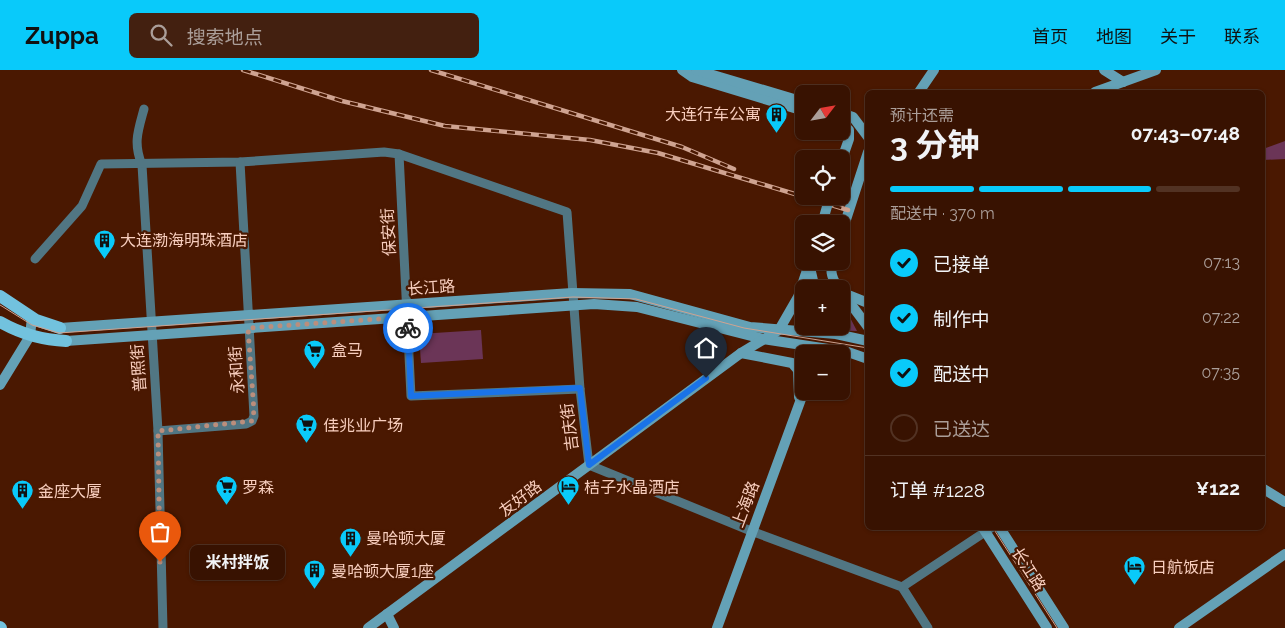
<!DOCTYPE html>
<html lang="zh">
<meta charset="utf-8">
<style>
body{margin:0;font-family:Raleway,"Noto Sans SC",sans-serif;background:#432010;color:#f1f3f6;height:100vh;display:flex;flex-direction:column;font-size:19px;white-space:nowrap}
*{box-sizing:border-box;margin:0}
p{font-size:16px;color:#ab9e99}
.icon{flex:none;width:28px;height:28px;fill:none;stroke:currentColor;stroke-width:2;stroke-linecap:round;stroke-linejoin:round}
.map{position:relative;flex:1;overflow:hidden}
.sheet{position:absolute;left:865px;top:20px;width:400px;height:440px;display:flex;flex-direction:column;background:#381201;border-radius:8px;box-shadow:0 1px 4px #0004,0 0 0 1px #523223}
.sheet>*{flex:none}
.needle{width:32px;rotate:59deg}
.buttons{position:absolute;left:795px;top:15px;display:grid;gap:10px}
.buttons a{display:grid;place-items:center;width:55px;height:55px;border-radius:8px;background:#381201;box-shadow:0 1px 4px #0004,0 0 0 1px #523223;font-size:25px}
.pin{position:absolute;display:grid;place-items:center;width:42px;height:42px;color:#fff;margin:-51px -21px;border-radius:50% 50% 50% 0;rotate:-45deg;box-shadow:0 0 5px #0007}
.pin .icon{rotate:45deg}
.courier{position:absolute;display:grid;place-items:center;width:50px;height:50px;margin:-25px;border:4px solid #1a73e8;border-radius:50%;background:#fff;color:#222;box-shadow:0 1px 6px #0007}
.bubble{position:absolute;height:35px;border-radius:8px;background:#381201;box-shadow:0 1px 4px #0004,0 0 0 1px #523223;font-size:16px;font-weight:700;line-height:35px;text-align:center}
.overview em{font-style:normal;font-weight:700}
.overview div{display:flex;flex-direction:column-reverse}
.overview{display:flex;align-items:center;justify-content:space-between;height:85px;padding:0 25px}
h1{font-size:32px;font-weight:700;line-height:38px}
.bar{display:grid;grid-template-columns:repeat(4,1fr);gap:8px 5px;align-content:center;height:60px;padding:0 25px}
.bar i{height:6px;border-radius:4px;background:#523223}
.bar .selected{background:#09cafa}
.bar p{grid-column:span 4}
.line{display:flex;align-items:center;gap:12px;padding:0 25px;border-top:1px solid #523223}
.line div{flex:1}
ol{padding:0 25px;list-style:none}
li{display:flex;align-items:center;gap:15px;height:55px}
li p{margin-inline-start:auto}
li .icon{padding:5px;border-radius:50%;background:#09cafa;color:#111;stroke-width:4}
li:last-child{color:#ab9e99}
li i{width:28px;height:28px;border:2px solid #523223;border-radius:50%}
header{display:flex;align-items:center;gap:30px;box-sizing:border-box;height:70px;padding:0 25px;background:#09cafa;color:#111}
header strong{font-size:24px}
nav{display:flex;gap:28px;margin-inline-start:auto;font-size:18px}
.search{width:350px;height:45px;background:#432010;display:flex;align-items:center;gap:12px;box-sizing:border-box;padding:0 18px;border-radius:8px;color:#ab9e99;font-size:19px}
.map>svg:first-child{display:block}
.green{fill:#6b3557}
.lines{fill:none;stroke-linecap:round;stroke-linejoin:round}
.street{stroke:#517683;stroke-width:9}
.secondary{stroke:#64a1b6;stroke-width:10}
.primary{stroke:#72c2de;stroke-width:12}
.tram{stroke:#cfa391;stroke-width:1}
.rail-casing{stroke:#cfa391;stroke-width:4.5}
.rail{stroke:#4a1801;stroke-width:2.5;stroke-dasharray:8;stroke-linecap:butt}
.secondary-bridge{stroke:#64a1b6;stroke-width:10}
.done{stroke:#bb8e7c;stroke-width:5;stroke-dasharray:0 9}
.route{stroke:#1a73e8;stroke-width:6}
.labels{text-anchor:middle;stroke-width:4.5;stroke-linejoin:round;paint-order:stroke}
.poi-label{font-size:16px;fill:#f8cebe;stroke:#4a1801;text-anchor:start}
.street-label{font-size:16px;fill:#f8cebe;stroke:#4a1801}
</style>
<header>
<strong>Zuppa</strong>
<div class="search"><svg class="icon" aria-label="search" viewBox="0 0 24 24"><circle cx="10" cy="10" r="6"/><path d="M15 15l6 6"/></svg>搜索地点</div>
<nav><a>首页</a><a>地图</a><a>关于</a><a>联系</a></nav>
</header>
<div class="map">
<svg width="1285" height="558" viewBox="0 0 1285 558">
<rect width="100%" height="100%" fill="#4a1801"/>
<!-- green -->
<g class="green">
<path d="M1285,71v18l-22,1v-11z"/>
<path d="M841,235l3,1 13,25 -28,-1 1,-4h11z"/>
<path d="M481,260l2,29 -62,4 -2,-29z"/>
</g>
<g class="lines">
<!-- street -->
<g class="street">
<path d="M144,39c-6,22 -11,34 -2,56l16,266 5,197"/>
<path d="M399,84l12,242 169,-7"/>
<path d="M35,189l47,-53 19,-42 139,-2 144,-10 15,2 168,58 13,177 9,76 162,66 151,56 26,41"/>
<path d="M158,361l88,-7 6,-3 2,-5 -14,-254"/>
<path d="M902,517l89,-59"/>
</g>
<!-- secondary -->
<g class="secondary">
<path d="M682,0l10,7 112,34"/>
<path d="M696,0l108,32"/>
<path d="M1104,0l19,12"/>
<path d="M919,22l15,-22"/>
<path d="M1095,22l61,-22"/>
<path d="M841,43l12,4 15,20"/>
<path d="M841,53l8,7v9l-8,23"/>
<path d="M841,165l27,-83"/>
<path d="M833,191c-4,11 0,19 6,28"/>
<path d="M809,193l6,26"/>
<path d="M841,221l27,36"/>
<path d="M843,223l25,10"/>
<path d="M60,258l512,-35 58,1 120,33 86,7 32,7"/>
<path d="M66,271l528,-37 43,3 126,32 85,13 20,7"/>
<path d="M741,283l51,10 6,7 1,27"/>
<path d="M0,315l30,-49 2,-19"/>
<path d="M1262,418l23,14"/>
<path d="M983,458l64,100"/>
<path d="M1000,458l64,100"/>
<path d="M387,544l7,14"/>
<path d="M368,558l373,-275 38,-23 19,-33 12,-36"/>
<path d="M717,558l87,-237"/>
<path d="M1179,558l106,-74"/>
</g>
<!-- primary -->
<g class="primary">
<path d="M0,226l36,24 24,8"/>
<path d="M0,252c21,12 42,18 66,19"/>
<path d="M0,557l1,1"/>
</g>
<!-- tram -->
<g class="tram">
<path d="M0,235l32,20 27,8 514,-36 63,2 108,29 124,20"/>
<path d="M993,458l64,100"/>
</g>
<defs>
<g id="rail">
<path d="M243,0l99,31 103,25 145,14 68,13 190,57"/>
<path d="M431,0l251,77 52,22"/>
</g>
</defs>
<!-- rail casing -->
<use href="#rail" class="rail-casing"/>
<!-- rail -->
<use href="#rail" class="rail"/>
<!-- secondary-bridge -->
<path class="secondary-bridge" d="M822,154l8,-28"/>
</g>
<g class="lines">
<!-- done -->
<path class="done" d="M160,492l-2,-131 94,-10 2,-10 -6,-83 159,-11 1,11"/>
<!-- route -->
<path class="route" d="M408,258l3,68 169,-8 9,77 117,-87"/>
</g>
<!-- icons -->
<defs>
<symbol id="building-pin" viewBox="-11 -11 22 30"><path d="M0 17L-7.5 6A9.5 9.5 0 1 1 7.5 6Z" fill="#09cafa" stroke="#4a1801"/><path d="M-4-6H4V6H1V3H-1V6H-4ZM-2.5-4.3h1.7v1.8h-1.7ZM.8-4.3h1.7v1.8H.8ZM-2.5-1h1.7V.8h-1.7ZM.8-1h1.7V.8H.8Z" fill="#111"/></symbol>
<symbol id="supermarket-pin" viewBox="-11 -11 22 30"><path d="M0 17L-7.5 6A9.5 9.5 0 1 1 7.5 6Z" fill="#09cafa" stroke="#4a1801"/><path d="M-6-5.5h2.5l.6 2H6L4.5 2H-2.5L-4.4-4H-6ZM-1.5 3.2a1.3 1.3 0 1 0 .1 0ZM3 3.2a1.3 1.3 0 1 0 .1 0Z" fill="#111"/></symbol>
<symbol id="hotel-pin" viewBox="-11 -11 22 30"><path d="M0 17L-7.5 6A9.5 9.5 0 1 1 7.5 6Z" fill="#09cafa" stroke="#4a1801"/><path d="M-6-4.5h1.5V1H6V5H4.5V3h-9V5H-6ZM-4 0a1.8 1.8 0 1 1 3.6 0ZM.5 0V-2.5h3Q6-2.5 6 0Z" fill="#111"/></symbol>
</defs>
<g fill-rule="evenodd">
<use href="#building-pin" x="764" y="32" width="25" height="34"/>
<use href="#building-pin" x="92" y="158" width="25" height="34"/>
<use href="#supermarket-pin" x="302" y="268" width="25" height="34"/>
<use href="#supermarket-pin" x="294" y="342" width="25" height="34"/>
<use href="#supermarket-pin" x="214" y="404" width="25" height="34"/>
<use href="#hotel-pin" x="556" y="404" width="25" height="34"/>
<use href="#building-pin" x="10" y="408" width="25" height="34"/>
<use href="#building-pin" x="338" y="456" width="25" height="34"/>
<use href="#hotel-pin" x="1122" y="484" width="25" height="34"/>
<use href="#building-pin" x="302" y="488" width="25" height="34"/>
</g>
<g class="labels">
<!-- poi labels -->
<g class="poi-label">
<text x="761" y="50" text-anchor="end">大连行车公寓</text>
<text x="120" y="176">大连渤海明珠酒店</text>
<text x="331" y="286">盒马</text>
<text x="323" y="361">佳兆业广场</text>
<text x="242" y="423">罗森</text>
<text x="584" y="423">桔子水晶酒店</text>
<text x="38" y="427">金座大厦</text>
<text x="366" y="474">曼哈顿大厦</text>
<text x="1151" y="503">日航饭店</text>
<text x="331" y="507">曼哈顿大厦1座</text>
</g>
<!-- street labels -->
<g class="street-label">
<text transform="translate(388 162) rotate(-93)" y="6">保安街</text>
<text transform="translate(431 217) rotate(-4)" y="6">长江路</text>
<text transform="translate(138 298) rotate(-94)" y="6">普照街</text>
<text transform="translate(236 300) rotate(-94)" y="6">永和街</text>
<text transform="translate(569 357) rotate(-97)" y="6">吉庆街</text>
<text transform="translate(520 428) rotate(-37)" y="6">友好路</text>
<text transform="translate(745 434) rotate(-69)" y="6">上海路</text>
<text transform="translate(1029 499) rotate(57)" y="6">长江路</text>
</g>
</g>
</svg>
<div class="buttons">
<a><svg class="needle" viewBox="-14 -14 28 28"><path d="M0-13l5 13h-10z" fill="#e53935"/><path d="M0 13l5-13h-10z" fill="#ab9e99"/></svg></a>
<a><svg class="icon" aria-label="locate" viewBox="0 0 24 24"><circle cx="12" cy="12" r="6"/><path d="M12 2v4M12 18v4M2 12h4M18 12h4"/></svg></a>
<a><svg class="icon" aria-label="layers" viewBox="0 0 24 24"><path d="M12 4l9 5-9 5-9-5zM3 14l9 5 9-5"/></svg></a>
<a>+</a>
<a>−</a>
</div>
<div class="pin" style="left:160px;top:492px;background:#ea580c"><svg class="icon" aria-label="bag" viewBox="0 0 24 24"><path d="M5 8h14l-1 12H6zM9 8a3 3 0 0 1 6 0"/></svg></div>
<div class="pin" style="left:706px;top:308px;background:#1f2937"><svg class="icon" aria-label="home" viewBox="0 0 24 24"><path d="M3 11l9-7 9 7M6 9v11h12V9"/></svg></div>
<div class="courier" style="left:408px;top:258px"><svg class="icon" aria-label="bike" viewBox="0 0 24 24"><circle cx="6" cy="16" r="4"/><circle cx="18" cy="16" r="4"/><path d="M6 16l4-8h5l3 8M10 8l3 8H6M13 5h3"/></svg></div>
<div class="bubble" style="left:190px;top:475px;width:95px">米村拌饭</div>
<section class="sheet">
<div class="overview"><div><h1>3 分钟</h1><p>预计还需</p></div><em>07:43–07:48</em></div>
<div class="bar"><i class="selected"></i><i class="selected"></i><i class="selected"></i><i></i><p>配送中 · 370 m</p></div>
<ol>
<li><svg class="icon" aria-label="check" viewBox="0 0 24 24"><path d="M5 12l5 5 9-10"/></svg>已接单<p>07:13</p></li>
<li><svg class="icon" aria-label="check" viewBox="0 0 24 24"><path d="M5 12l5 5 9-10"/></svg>制作中<p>07:22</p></li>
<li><svg class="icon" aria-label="check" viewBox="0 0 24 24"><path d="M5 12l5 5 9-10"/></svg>配送中<p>07:35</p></li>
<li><i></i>已送达</li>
</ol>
<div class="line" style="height:65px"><div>订单 #1228</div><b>¥122</b></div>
</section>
</div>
